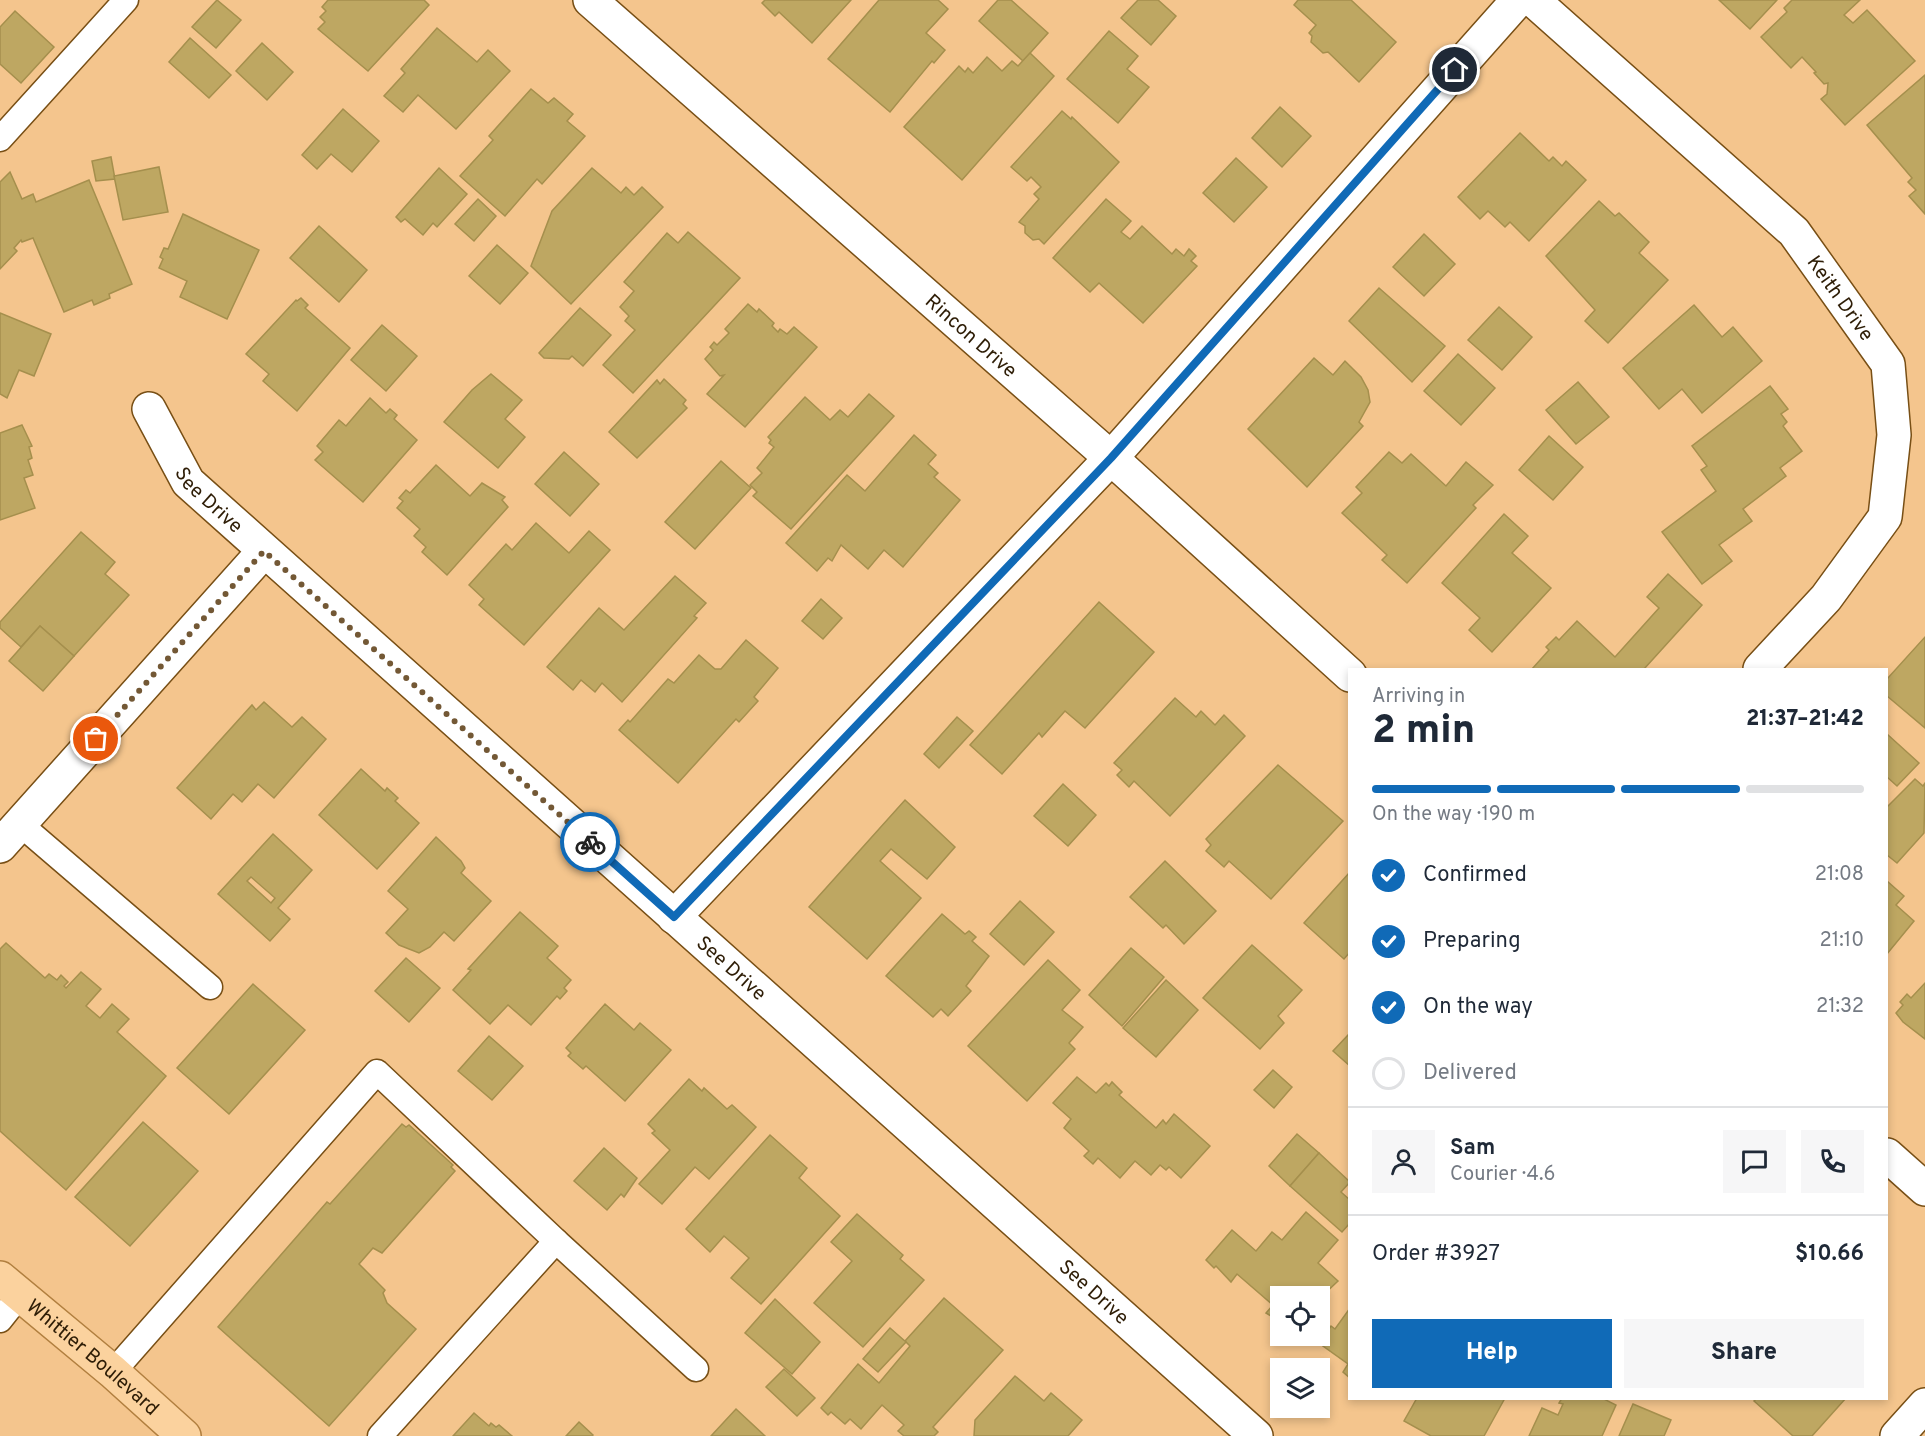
<!DOCTYPE html>
<meta charset="utf-8">
<style>
body{margin:0;font-family:Overpass,sans-serif;background:#f6f6f7;color:#1f2937;height:100vh;display:flex;flex-direction:column;font-size:22px;white-space:nowrap}
*{box-sizing:border-box;margin:0}
p{font-size:20px;color:#747a83}
.icon{flex:none;width:33px;height:33px;fill:none;stroke:currentColor;stroke-width:2;stroke-linecap:round;stroke-linejoin:round}
.map{position:relative;flex:1;overflow:hidden}
.details{position:absolute;left:1348px;top:668px;width:540px;height:732px;display:flex;flex-direction:column;background:#fff;border-radius:0px;box-shadow:0 3px 9px #0003}
.details>*{flex:none}
.tools{position:absolute;left:1270px;top:1286px;display:grid;gap:12px}
.tools a{display:grid;place-items:center;width:60px;height:60px;border-radius:0px;background:#fff;box-shadow:0 3px 9px #0003;font-size:30px}
.pin{position:absolute;display:grid;place-items:center;width:51px;height:51px;color:#fff;margin:-26px;border:3px solid #fff;border-radius:50%;box-shadow:0 2px 6px #0007}
.courier{position:absolute;display:grid;place-items:center;width:60px;height:60px;margin:-30px;border:4px solid #106ab7;border-radius:50%;background:#fff;color:#222;box-shadow:0 2px 8px #0007}
.overview em{font-style:normal;font-weight:800}
.overview div{display:flex;flex-direction:column-reverse}
.overview{display:flex;align-items:center;justify-content:space-between;height:102px;padding:0 24px}
h1{font-size:39px;font-weight:800;line-height:45px}
.bar{display:grid;grid-template-columns:repeat(4,1fr);gap:9px 6px;align-content:center;height:72px;padding:0 24px}
.bar i{height:8px;border-radius:4px;background:#e0e1e3}
.bar .on{background:#106ab7}
.bar p{grid-column:span 4}
.line{display:flex;align-items:center;gap:15px;padding:0 24px;border-top:2px solid #e0e1e3}
.line div{flex:1}
.round{display:grid;place-items:center;flex:none;width:63px;height:63px;border-radius:0px;background:#f6f6f7}
ol{padding:0 24px;list-style:none}
li{display:flex;align-items:center;gap:18px;height:66px}
li p{margin-inline-start:auto}
li .icon{padding:6px;border-radius:50%;background:#106ab7;color:#fff;stroke-width:4}
li:last-child{color:#747a83}
li i{width:33px;height:33px;border:3px solid #e0e1e3;border-radius:50%}
.action{display:flex;gap:12px;margin-top:auto;padding:12px 24px}
.action a{flex:1;height:69px;border-radius:0px;background:#106ab7;color:#fff;font-size:24px;font-weight:800;line-height:69px;text-align:center}
.action a+a{background:#f6f6f7;color:#1f2937}
.map>svg:first-child{display:block}
.building{fill:#bea762;stroke:#a58f4d;stroke-width:1.5;fill-rule:evenodd}
.lines{fill:none;stroke-linecap:round;stroke-linejoin:round}
.lane-casing{stroke:#784f15;stroke-width:27}
.street-casing{stroke:#784f15;stroke-width:36}
.primary-casing{stroke:#b17f3f;stroke-width:36}
.lane{stroke:#fff;stroke-width:24}
.street{stroke:#fff;stroke-width:33}
.primary{stroke:#fbd29e;stroke-width:33}
.done{stroke:#735835;stroke-width:6;stroke-dasharray:0 10.8}
.route{stroke:#106ab7;stroke-width:8}
.labels{text-anchor:middle;stroke-width:6;stroke-linejoin:round;paint-order:stroke}
.street-label{font-size:20px;fill:#2e1d06;stroke:#fbeddc}
</style>
<div class="map">
<svg width="1925" height="1436" viewBox="0 0 1925 1436">
<rect width="100%" height="100%" fill="#f4c58d"/>
<!-- building -->
<g class="building">
<path d="M217,0l24,20 -25,28 -24,-21z"/>
<path d="M328,0h96l5,5 -61,66 -50,-42 7,-7 -5,-5 6,-6 -4,-4z"/>
<path d="M765,0h86l-39,43 -33,-31 -4,4 -13,-13z"/>
<path d="M879,0h59l10,9 -22,24 19,17 -11,13 -2,-2 -42,51 -62,-53z"/>
<path d="M998,0h13l37,33 -25,28 -44,-40z"/>
<path d="M1138,0h20l18,16 -25,29 -30,-27z"/>
<path d="M1298,0h53l45,42 -37,40 -31,-30 -5,1 -12,-11 1,-6 -3,-3 7,-8 -22,-20z"/>
<path d="M1719,0h58l-27,29z"/>
<path d="M1792,0h68l-16,15 9,8 14,-13 48,51 -70,64 -24,-26 6,-5 1,-11 -4,1 -10,-11 2,-1 -14,-15 -11,11 -30,-31 26,-25 -3,-4z"/>
<path d="M15,11l39,36 -33,36 -21,-19v-37z"/>
<path d="M437,28l40,34 11,-12 22,21 -54,58 -38,-34 -15,17 -19,-16 21,-23 -4,-4z"/>
<path d="M1109,31l29,25 -11,13 22,18 -31,36 -51,-44z"/>
<path d="M190,38l41,37 -22,23 -40,-36z"/>
<path d="M262,43l31,29 -26,28 -31,-29z"/>
<path d="M1030,53l24,23 -92,104 -58,-53 55,-61 6,6 3,-4 5,5 14,-16 15,14 10,-10 6,5z"/>
<path d="M1925,75v139l-16,-18 7,-6 -8,-8 4,-4 -45,-53z"/>
<path d="M531,89l17,14 6,-5 19,16 -6,7 18,15 -43,48 -5,-5 -32,37 -45,-40 33,-36 -4,-4z"/>
<path d="M1280,107l31,29 -29,31 -30,-29z"/>
<path d="M343,109l36,32 -27,31 -21,-18 -14,15 -15,-14z"/>
<path d="M1062,111l9,8 1,-2 47,45 -75,82 -5,-5 -6,1 -8,-7v-7l-6,-4 20,-23 -5,-5 7,-7 -10,-10 -4,4 -16,-14z"/>
<path d="M1520,133l29,28 4,-4 9,9 4,-5 20,19 -57,61 -19,-19 -5,5 -17,-16 -8,8 -22,-22z"/>
<path d="M111,157l4,22 -19,2 -4,-20z"/>
<path d="M1236,158l31,29 -33,35 -31,-29z"/>
<path d="M159,167l9,45 -45,8 -9,-44z"/>
<path d="M439,168l28,26 -30,33 -4,-4 -10,12 -18,-16 -4,3 -5,-5z"/>
<path d="M592,168l29,25 5,-6 8,8 8,-8 21,20 -92,97 -40,-38 21,-55z"/>
<path d="M10,172l12,27 11,-5 3,8 53,-22 43,104 -23,10 1,4 -16,7 -2,-5 -28,12 -31,-74 -11,4 -1,-2 -7,8 3,3 -17,18v-87z"/>
<path d="M478,199l18,17 -22,25 -19,-17z"/>
<path d="M1106,199l25,22 -10,11 9,7 12,-13 30,28 4,-5 8,7 5,-7 7,7 -5,5 6,5 -54,57 -44,-40 -9,9 -37,-34z"/>
<path d="M1599,201l16,15 4,-3 30,29 -10,11 29,27 -60,63 -23,-22 10,-11 -49,-54z"/>
<path d="M183,214l76,36 -32,69 -47,-22 7,-16 -28,-13 4,-9 -3,-2 4,-9 4,1z"/>
<path d="M319,226l48,44 -28,32 -49,-44z"/>
<path d="M688,232l52,46 -107,115 -30,-28 32,-35 -10,-9 4,-5 -9,-9 14,-16 -10,-9 43,-49 11,10z"/>
<path d="M1424,234l31,30 -31,32 -31,-29z"/>
<path d="M497,245l31,28 -28,31 -31,-28z"/>
<path d="M1379,288l66,58 -33,36 -63,-61z"/>
<path d="M301,298l7,7 -3,3 45,40 -53,63 -34,-30 6,-7 -23,-20 50,-54 1,1z"/>
<path d="M748,304l9,8 2,-3 15,14 -2,3 6,6 2,-3 7,5 7,-7 23,20 -72,80 -38,-33 17,-19 -4,1 -15,-17 8,-9 -3,-3 4,-5 3,3 12,-12 -4,-4z"/>
<path d="M1694,305l28,32 11,-10 29,34 -60,52 -20,-24 -23,20 -36,-41z"/>
<path d="M1499,307l33,30 -30,33 -34,-30z"/>
<path d="M580,308l31,27 -28,31 -11,-10 -3,3 -25,-1 -5,-5z"/>
<path d="M0,313l51,21 -17,42 -15,-6 -12,28 -7,-4z"/>
<path d="M382,325l35,31 -31,35 -35,-31z"/>
<path d="M1458,354l37,34 -34,37 -37,-34z"/>
<path d="M1314,358l19,17 12,-14 16,16 7,13 2,12 -11,20 4,4 -56,61 -59,-58z"/>
<path d="M491,374l31,26 -17,19 20,18 -27,31 -54,-46 28,-32z"/>
<path d="M664,379l22,21 -3,4 4,4 -50,50 -28,-26 48,-52 3,4z"/>
<path d="M1578,382l31,35 -33,27 -30,-34z"/>
<path d="M1770,386l18,23 -7,5 6,8 -4,4 19,25 -22,17 6,8 -43,33 9,12 -33,24 13,16 -30,23 -40,-52 54,-41 -15,-21 6,-4 -15,-20z"/>
<path d="M869,394l25,22 -103,113 -38,-33 4,-4 -7,-7 12,-12 -5,-5 17,-21 -5,-4 2,-3 -3,-3 37,-40 25,23 10,-10 8,7z"/>
<path d="M370,398l16,15 4,-4 7,6 -3,4 23,21 -54,62 -48,-42 8,-8 -6,-6 22,-26 7,6z"/>
<path d="M22,425l10,21 -3,1 3,11 -4,2 5,15 -9,3 11,30 -35,12v-87z"/>
<path d="M914,435l22,20 -8,9 10,9 -4,4 26,23 -57,67 -19,-17 -16,19 -27,-24 -9,16 -4,-3 -11,13 -31,-28 61,-68 18,16z"/>
<path d="M1549,436l34,31 -30,33 -34,-30z"/>
<path d="M564,452l35,32 -29,32 -35,-32z"/>
<path d="M1389,452l13,11 9,-9 35,32 20,-24 27,23 -20,20 3,3 -69,75 -25,-23 5,-5 -45,-42 20,-20 -6,-6z"/>
<path d="M721,461l30,27 -56,61 -30,-27z"/>
<path d="M436,465l34,31 12,-13 23,14 -3,3 6,7 -61,68 -25,-23 4,-5 -12,-11 6,-7 -23,-21 6,-7 -4,-3 7,-8 4,3z"/>
<path d="M1504,514l24,22 -16,17 39,35 -59,64 -23,-22 11,-12 -38,-35z"/>
<path d="M536,523l33,30 20,-22 21,19 -86,95 -45,-40 5,-6 -15,-14 37,-41 6,6z"/>
<path d="M81,532l34,30 -10,12 24,21 -55,61 -34,-30 -19,21 -21,-19v-6z"/>
<path d="M1668,574l34,31 -58,64h-112l17,-19 -3,-3 10,-10 3,3 18,-19 38,36 44,-49 -12,-11z"/>
<path d="M675,576l31,27 -12,13 3,2 -75,84 -20,-19 -7,9 -14,-12 -8,10 -26,-23 52,-59 25,22z"/>
<path d="M821,599l21,19 -19,21 -21,-18z"/>
<path d="M1099,602l55,50 -69,76 -20,-17 -23,26 -3,-4 -37,41 -32,-29z"/>
<path d="M40,626l34,30 -31,35 -34,-30z"/>
<path d="M1925,637v91l-38,-32v-17z"/>
<path d="M746,640l32,28 -24,29 4,4 -19,21 -3,-3 -58,64 -59,-53 9,-10 2,2 38,-43 6,4 25,-28 16,14h6z"/>
<path d="M1175,698l21,19 5,-6 14,14 9,-10 21,21 -75,80 -36,-35 -5,6 -12,-12 5,-5 -8,-7z"/>
<path d="M264,702l28,25 10,-10 24,22 -52,59 -16,-14 -16,18 -9,-8 -22,25 -34,-31 75,-83 4,5z"/>
<path d="M957,717l16,14 -34,37 -15,-14z"/>
<path d="M1887,734l32,29 -22,23 -10,-9z"/>
<path d="M1278,765l65,56 -72,78 -42,-38 -5,6 -18,-16 5,-6 -5,-6z"/>
<path d="M361,769l24,22 2,-3 11,10 -3,3 24,22 -42,46 -58,-54z"/>
<path d="M1915,779l8,7 2,-3 -1,50 -27,30 -10,-8v-48z"/>
<path d="M1063,784l33,31 -28,31 -34,-30z"/>
<path d="M905,800l50,47 -28,32 -36,-30 -11,12 41,37 -54,61 -58,-52z"/>
<path d="M273,834l39,36 -34,38 12,11 -20,22 -52,-47zM251,877l24,21 -4,5 -24,-22z"/>
<path d="M436,837l25,24 4,7 -4,5 30,28 -37,40 -10,-9 -14,15 -11,6 -20,-8 -13,-12 22,-24 -20,-18z"/>
<path d="M1165,861l51,50 -32,33 -18,-19 -3,3 -33,-31z"/>
<path d="M1350,872v80l-6,7 -40,-36z"/>
<path d="M1887,881l17,15 -8,9 18,16 -27,33z"/>
<path d="M1020,901l34,31 -30,33 -34,-31z"/>
<path d="M520,912l38,34 -11,12 24,22 -7,8 3,3 -7,8 -3,-3 -26,29 -23,-20 -18,19 -37,-34 18,-20 -3,-1z"/>
<path d="M942,914l23,20 4,-3 7,6 -4,4 17,15 -23,30 5,5 -23,25 -7,-7 -8,8 -47,-41z"/>
<path d="M6,943l39,35 4,-4 8,6 4,-5 7,7 -4,4 2,2 15,-16 20,17 -15,17 14,12 12,-14 17,15 -12,13 49,44 -100,114 -66,-59v-182z"/>
<path d="M1252,945l50,45 -24,26 6,7 -24,26 -57,-51z"/>
<path d="M1131,948l33,29 -42,49 -33,-31z"/>
<path d="M406,958l34,30 -31,34 -34,-31z"/>
<path d="M1048,960l32,30 -18,20 21,17 -14,16 6,6 -48,52 -59,-55z"/>
<path d="M1166,980l32,30 -42,47 -33,-29z"/>
<path d="M1925,983v56l-22,-17 -7,-9 7,-8 -3,-3 7,-8 4,4z"/>
<path d="M253,984l52,46 -76,84 -52,-46z"/>
<path d="M605,1004l29,26 6,-7 31,27 -46,51 -39,-35 -3,3 -15,-13 3,-3 -5,-5z"/>
<path d="M1350,1033v33l-17,-15z"/>
<path d="M489,1036l34,30 -31,34 -34,-29z"/>
<path d="M1273,1070l19,17 -18,21 -20,-18z"/>
<path d="M1077,1077l19,16 10,-10 3,3 3,-4 10,10 -3,3 37,33 7,-8 3,4 8,-10 36,32 -29,32 -12,-11 -3,3 -6,-5 -9,10 -16,-14 -15,17 -22,-20 -5,6 -9,-8 5,-5 -25,-23 7,-9 -18,-16z"/>
<path d="M689,1079l13,12 2,-3 23,21 5,-4 24,22 -47,52 -14,-12 -33,37 -23,-20 31,-34 -18,-17 3,-2 -7,-7z"/>
<path d="M143,1122l55,49 -68,75 -55,-49z"/>
<path d="M402,1124l4,3 3,-2 44,40 -2,2 4,4 -73,82 -9,-5 -14,16 26,26 -2,3 4,10 29,26 -87,97 -111,-99 109,-125 3,2z"/>
<path d="M1297,1134l22,19 -29,33 -21,-20z"/>
<path d="M770,1135l37,33 -8,10 41,38 -79,88 -30,-26 18,-20 -25,-22 -14,16 -24,-23z"/>
<path d="M604,1148l33,30 -13,19 -3,-3 -14,16 -33,-29z"/>
<path d="M1319,1153l31,29 -9,10 9,8v23l-8,9 -52,-46z"/>
<path d="M1306,1212l32,28 -20,23 20,18 -18,17 -39,-2v26l-15,-9 7,-8 -36,-31 -6,8 -15,-16 -2,2 -8,-8 26,-30 24,21 16,-19 10,8z"/>
<path d="M857,1214l46,41 -3,4 24,21 -61,67 -49,-44 38,-42 -21,-19z"/>
<path d="M944,1298l59,52 -70,77 5,5 -4,4h-30l-6,-5 6,-6 -22,-20 -21,24 -11,-10 -5,5 -14,-12 -3,3 -7,-7 37,-44 21,19 31,-37 -5,-5z"/>
<path d="M775,1299l45,43 -28,32 -47,-41z"/>
<path d="M1350,1308v70l-7,-6 5,-8 -25,-18 6,-9 -4,-2 6,-9 4,3z"/>
<path d="M890,1328l16,14 -28,30 -15,-13z"/>
<path d="M784,1369l31,29 -18,18 -31,-29z"/>
<path d="M1015,1376l29,25 7,-8 31,27 -14,16h-94l1,-16z"/>
<path d="M1417,1398h88l-21,38h-53l-27,-15z"/>
<path d="M1562,1398h40l14,7 -14,31h-73l13,-28 16,7 5,-11 -4,-1z"/>
<path d="M1757,1398h89l-34,38h-19l-39,-35z"/>
<path d="M1633,1404l38,16 -7,16h-45z"/>
<path d="M736,1409l29,27h-54z"/>
<path d="M474,1413l15,13 2,-3 5,4 3,-2 13,11h-59z"/>
<path d="M579,1422l14,13 -1,1h-26z"/>
</g>
<g class="lines">
<defs>
<g id="lane">
<path d="M0,139l126,-139"/>
<path d="M20,824l190,163"/>
<path d="M556,1241l140,128"/>
<path d="M0,1320l19,-24"/>
<path d="M113,1372l264,-300 179,169 -176,195"/>
</g>
<g id="street">
<path id="s1" d="M590,0l521,458 239,217"/>
<path id="s2" d="M1533,0l261,232 94,132 6,71 -9,82 -59,81 -66,71"/>
<path id="s3" d="M149,409l39,73 1068,954"/>
<path d="M0,846l264,-295"/>
<path d="M674,917l437,-459 407,-458"/>
<path d="M1887,1155l38,34"/>
<path d="M1897,1436l28,-31"/>
</g>
<g id="primary">
<path id="s4" d="M0,1278l113,94 71,64"/>
</g>
</defs>
<!-- lane casing -->
<use href="#lane" class="lane-casing"/>
<!-- street casing -->
<use href="#street" class="street-casing"/>
<!-- primary casing -->
<use href="#primary" class="primary-casing"/>
<!-- lane -->
<use href="#lane" class="lane"/>
<!-- street -->
<use href="#street" class="street"/>
<!-- primary -->
<use href="#primary" class="primary"/>
</g>
<g class="lines">
<!-- done -->
<path class="done" d="M96,739l168,-188 326,291"/>
<!-- route -->
<path class="route" d="M590,842l84,75 437,-459 344,-388"/>
</g>
<g class="labels">
<!-- street labels -->
<g class="street-label">
<text dy="7" stroke="none"><textPath href="#s2" startOffset="430">Keith Drive</textPath></text>
<text dy="7" stroke="none"><textPath href="#s1" startOffset="508">Rincon Drive</textPath></text>
<text dy="7" stroke="none"><textPath href="#s3" startOffset="110">See Drive</textPath></text>
<text dy="7" stroke="none"><textPath href="#s3" startOffset="812">See Drive</textPath></text>
<text dy="7" stroke="none"><textPath href="#s3" startOffset="1298">See Drive</textPath></text>
<text dy="7" stroke="none"><textPath href="#s4" startOffset="122">Whittier Boulevard</textPath></text>
</g>
</g>
</svg>
<div class="tools">
<a><svg class="icon" aria-label="locate" viewBox="0 0 24 24"><circle cx="12" cy="12" r="6"/><path d="M12 2v4M12 18v4M2 12h4M18 12h4"/></svg></a>
<a><svg class="icon" aria-label="layers" viewBox="0 0 24 24"><path d="M12 4l9 5-9 5-9-5zM3 14l9 5 9-5"/></svg></a>
</div>
<div class="pin" style="left:96px;top:739px;background:#ea580c"><svg class="icon" aria-label="bag" viewBox="0 0 24 24"><path d="M5 8h14l-1 12H6zM9 8a3 3 0 0 1 6 0"/></svg></div>
<div class="pin" style="left:1455px;top:70px;background:#1f2937"><svg class="icon" aria-label="home" viewBox="0 0 24 24"><path d="M3 11l9-7 9 7M6 9v11h12V9"/></svg></div>
<div class="courier" style="left:590px;top:842px"><svg class="icon" aria-label="bike" viewBox="0 0 24 24"><circle cx="6" cy="16" r="4"/><circle cx="18" cy="16" r="4"/><path d="M6 16l4-8h5l3 8M10 8l3 8H6M13 5h3"/></svg></div>
<section class="details">
<div class="overview"><div><h1>2 min</h1><p>Arriving in</p></div><em>21:37–21:42</em></div>
<div class="bar"><i class="on"></i><i class="on"></i><i class="on"></i><i></i><p>On the way · 190 m</p></div>
<ol>
<li><svg class="icon" aria-label="check" viewBox="0 0 24 24"><path d="M5 12l5 5 9-10"/></svg>Confirmed<p>21:08</p></li>
<li><svg class="icon" aria-label="check" viewBox="0 0 24 24"><path d="M5 12l5 5 9-10"/></svg>Preparing<p>21:10</p></li>
<li><svg class="icon" aria-label="check" viewBox="0 0 24 24"><path d="M5 12l5 5 9-10"/></svg>On the way<p>21:32</p></li>
<li><i></i>Delivered</li>
</ol>
<div class="line" style="height:108px"><a class="round"><svg class="icon" aria-label="person" viewBox="0 0 24 24"><circle cx="12" cy="8" r="4"/><path d="M4 21q1-7 8-7t8 7"/></svg></a><div><b>Sam</b><p>Courier · 4.6</p></div><a class="round"><svg class="icon" aria-label="chat" viewBox="0 0 24 24"><path d="M4 5h16v11H9l-5 4z"/></svg></a><a class="round"><svg class="icon" aria-label="phone" viewBox="0 0 24 24"><path d="M5 4h4l2 5-3 2q2 4 5 5l2-3 5 2v4C11 20 4 13 5 4z"/></svg></a></div>
<div class="line" style="height:78px"><div>Order #3927</div><b>$10.66</b></div>
<div class="action"><a>Help</a><a>Share</a></div>
</section>
</div>
